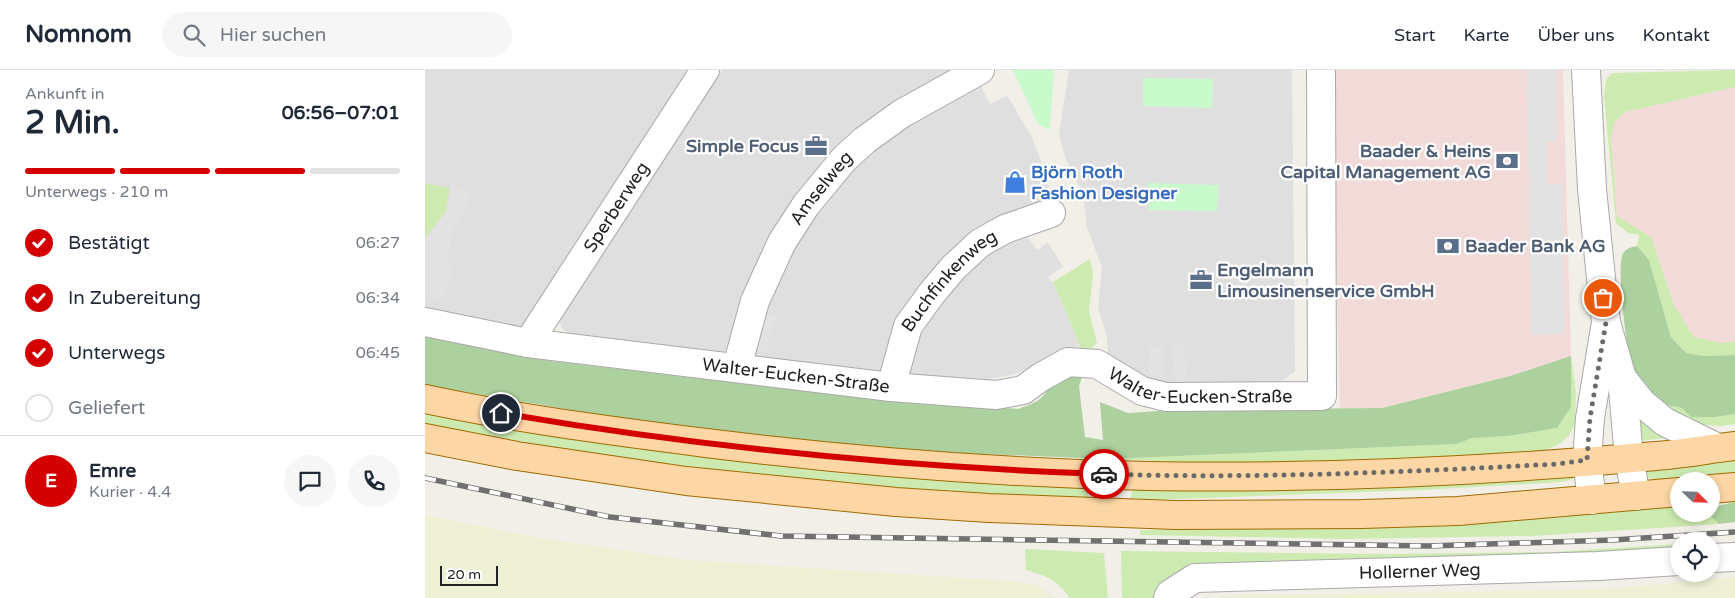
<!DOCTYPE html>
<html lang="de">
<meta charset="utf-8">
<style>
body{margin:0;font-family:"Varela Round",sans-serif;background:#f6f6f7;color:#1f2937;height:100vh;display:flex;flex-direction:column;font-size:19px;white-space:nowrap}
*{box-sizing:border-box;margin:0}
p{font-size:16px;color:#747a83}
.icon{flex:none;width:28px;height:28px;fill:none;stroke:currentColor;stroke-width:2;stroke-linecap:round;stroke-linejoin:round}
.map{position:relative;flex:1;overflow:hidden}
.panel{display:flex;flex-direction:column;background:#fff;width:425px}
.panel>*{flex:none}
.needle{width:32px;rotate:113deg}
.buttons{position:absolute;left:1245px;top:402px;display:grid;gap:10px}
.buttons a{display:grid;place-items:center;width:50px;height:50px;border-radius:50%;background:#fff;box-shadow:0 2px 8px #0003;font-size:25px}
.scale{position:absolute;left:15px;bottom:12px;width:58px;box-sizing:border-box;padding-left:5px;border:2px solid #222;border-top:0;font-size:14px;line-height:18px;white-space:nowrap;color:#222;-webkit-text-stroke:4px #fff;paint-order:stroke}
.pin{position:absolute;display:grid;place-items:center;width:42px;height:42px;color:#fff;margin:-21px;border:2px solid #fff;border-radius:50%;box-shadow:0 1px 5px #0007}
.courier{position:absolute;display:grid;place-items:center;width:50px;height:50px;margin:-25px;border:4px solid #d40000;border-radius:50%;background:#fff;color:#222;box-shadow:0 1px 6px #0007}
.head em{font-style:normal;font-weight:700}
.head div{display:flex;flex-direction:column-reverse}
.head{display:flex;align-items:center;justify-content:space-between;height:85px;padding:0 25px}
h1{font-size:32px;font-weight:700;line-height:38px}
.bar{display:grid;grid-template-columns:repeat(4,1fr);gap:8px 5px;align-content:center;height:60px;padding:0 25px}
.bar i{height:6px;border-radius:4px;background:#e0e1e3}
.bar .selected{background:#d40000}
.bar p{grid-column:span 4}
.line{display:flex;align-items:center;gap:12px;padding:0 25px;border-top:1px solid #e0e1e3}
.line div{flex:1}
.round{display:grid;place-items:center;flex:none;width:52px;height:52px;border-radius:26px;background:#f6f6f7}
ol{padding:0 25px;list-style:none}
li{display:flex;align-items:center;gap:15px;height:55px}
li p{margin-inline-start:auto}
li .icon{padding:5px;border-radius:50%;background:#d40000;color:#fff;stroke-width:4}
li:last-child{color:#747a83}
li i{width:28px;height:28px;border:2px solid #e0e1e3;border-radius:50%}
header{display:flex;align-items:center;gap:30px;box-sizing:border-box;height:70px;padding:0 25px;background:#fff;border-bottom:1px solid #e0e1e3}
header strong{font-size:24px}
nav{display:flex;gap:28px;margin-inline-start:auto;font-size:18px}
.search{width:350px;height:45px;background:#f6f6f7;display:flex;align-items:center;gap:12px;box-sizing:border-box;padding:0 18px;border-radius:28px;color:#747a83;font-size:19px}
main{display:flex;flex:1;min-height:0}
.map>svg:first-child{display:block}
.residential{fill:#e0dfdf}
.commercial{fill:#f2dad9}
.farmland{fill:#eef0d5}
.grass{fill:#cdebb0}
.forest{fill:#add19e}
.park{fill:#c8facc}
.parking{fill:#e2e2e2}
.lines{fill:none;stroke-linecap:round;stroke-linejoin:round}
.minor-casing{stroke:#a9a9a9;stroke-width:30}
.major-casing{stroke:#a06b00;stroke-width:30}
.minor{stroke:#fff;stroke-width:28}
.major{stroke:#fcd6a4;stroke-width:28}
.rail-casing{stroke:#707070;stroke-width:5.5}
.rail{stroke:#fff;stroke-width:4;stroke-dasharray:11;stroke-linecap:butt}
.done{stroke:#6b6a68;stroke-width:5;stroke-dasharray:0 9}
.route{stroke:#d40000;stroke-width:6}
.labels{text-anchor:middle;stroke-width:4.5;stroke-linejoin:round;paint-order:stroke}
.service-label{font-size:18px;font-weight:bold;fill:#4e5e75;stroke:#fff;text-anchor:end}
.shop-label{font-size:18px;font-weight:bold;fill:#366cbe;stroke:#fff;text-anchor:start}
.street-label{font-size:18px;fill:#222;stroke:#fff}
</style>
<header>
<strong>Nomnom</strong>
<div class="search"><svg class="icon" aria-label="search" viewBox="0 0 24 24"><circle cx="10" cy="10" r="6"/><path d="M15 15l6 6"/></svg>Hier suchen</div>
<nav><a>Start</a><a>Karte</a><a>Über uns</a><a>Kontakt</a></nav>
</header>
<main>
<section class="panel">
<div class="head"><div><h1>2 Min.</h1><p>Ankunft in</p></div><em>06:56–07:01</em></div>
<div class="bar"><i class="selected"></i><i class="selected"></i><i class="selected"></i><i></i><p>Unterwegs · 210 m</p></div>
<ol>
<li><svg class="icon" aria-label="check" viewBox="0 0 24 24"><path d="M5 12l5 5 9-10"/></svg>Bestätigt<p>06:27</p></li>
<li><svg class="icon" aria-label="check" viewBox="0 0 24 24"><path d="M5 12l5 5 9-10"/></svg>In Zubereitung<p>06:34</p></li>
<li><svg class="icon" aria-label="check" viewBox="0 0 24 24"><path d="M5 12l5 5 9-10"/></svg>Unterwegs<p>06:45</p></li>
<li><i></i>Geliefert</li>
</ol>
<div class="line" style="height:90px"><b class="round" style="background:#d40000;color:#fff">E</b><div><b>Emre</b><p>Kurier · 4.4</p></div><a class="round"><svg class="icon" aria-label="chat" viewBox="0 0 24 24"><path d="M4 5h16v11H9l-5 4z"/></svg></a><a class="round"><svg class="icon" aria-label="phone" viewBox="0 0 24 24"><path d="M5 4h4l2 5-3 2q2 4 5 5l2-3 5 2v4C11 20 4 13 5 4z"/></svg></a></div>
</section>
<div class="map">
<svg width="1310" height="528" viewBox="0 0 1310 528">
<rect width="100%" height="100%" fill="#f2efe9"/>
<!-- residential -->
<g class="residential">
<path d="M0,0h274l-174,264 -100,-25z"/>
<path d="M298,0h246l-130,83 -109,200 -159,-18 -10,-7 -1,-9 154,-239z"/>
<path d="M644,0h223l3,301 -17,13h-97l-25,-3 -14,-4 -18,-11 -3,-4 -13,-6 -1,-20 -9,-28 4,-41 -15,-39 -3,-31 -20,-43 -5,-20z"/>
<path d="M554,12l11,22 17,-9 24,41 7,16 16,50 -60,27 -105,142 -47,-3 -84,-10 -5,-4 4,-32 54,-111 57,-63z"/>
<path d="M597,159l15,21 11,-8 15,25 -15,10 5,6 28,65 -20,4 -46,22 -25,5 -75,-4 -7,-2 4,-37 55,-74z"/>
</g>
<!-- commercial -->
<g class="commercial">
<path d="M906,0h232l8,286 -61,20 -128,32 -42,1z"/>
<path d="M1310,17v255l-15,1 -26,-6 -20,-32 -23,-68 -34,-21 -6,-79 3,-14 11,-11z"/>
</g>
<!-- farmland -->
<g class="farmland">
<path d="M0,445l115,23 150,22 321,21 27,4 17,13h-630z"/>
<path d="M1310,507v21h-527l9,-2 388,-7z"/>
</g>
<!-- grass -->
<g class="grass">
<path d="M1310,0v17l-110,25 -11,11 -3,14 6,79 34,21 23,68 20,32 26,6 15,-1v13l-31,1 -18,-3 -15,-16 -22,-77 -12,-14 2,-11 -11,-2 -12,-10 -12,-127 2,-16 6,-7z"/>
<path d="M0,113l25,5 -4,24 -21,26z"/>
<path d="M665,189l3,14 -4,39 8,31 -5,5h-11l-28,-66z"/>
<path d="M1146,286l5,36 -1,32 -7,13 -12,9 -16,6 -79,6 -163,5h-92l-99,-4 350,-15 15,-6 36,-2 49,-8 14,-21z"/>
<path d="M1238,335l19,3 33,9 20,-3v10l-14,2 -27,-2z"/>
<path d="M0,341l542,70 121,8v8c-66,-2 -132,-3 -197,-9 -156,-13 -312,-35 -466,-63z"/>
<path d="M1212,343l38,24 -36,4z"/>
<path d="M1310,390v13l-70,8 -21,-4v-7z"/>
<path d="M1147,406l1,3 -12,3 -139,8 -271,10 -20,-2 1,-8 103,-1z"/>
<path d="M1254,435v9h32l8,10 -186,12 -188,3 -205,-4v-5c180,-4 360,-4 539,-25z"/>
<path d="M1254,474v9l-427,11 -96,34h-34l-1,-47 269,3 162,-2z"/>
<path d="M600,479l79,4 4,45h-38c-13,-18 -23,-22 -44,-28z"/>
</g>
<!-- forest -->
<g class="forest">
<path d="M1212,176l12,14 22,77 15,16 18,3 31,-1v59l-20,3h-24l-9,-9 -27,-5c-7,-9 -16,-19 -21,-29 -7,-15 -17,-102 -12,-118 2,-7 9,-9 15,-10z"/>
<path d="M0,264l126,27 195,23 272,25c20,-7 24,-9 35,-27l31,-11 -5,15 6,51 18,3 -3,-38 28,11 47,-3 207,-2 128,-32 61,-20v51l-14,21 -49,8 -36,2 -15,6 -350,15 -198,-8 -162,-17 -134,-17 -188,-32z"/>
<path d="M1310,432v20l-16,2 -9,-9 3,-8z"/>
</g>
<!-- park -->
<g class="park">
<path d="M588,0h41l-4,60 -12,-6z"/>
<path d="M718,8l70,1 -1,29 -69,-2z"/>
<path d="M723,113l71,2 -2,26 -68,-1z"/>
</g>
<!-- parking -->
<g class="parking">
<path d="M1102,0h29l1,71 -11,1 1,42h15l2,150 -33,1z"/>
<path d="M25,118l22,4 -4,11 -17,30 -3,33 5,2 -11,32 -17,-5v-57l21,-26z"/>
<path d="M341,243l10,3 -11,36 -10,-3z"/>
<path d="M760,275l1,37h-11l-2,-36z"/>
<path d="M725,276h14l-1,31h-14z"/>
</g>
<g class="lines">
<defs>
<g id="minor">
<path d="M1161,0l6,119 11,109 3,24 16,56 7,80 7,38"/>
<path id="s1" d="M0,252l103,21 363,44 105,8 27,-5 18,-13 27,-15 29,2 45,27 24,6 156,-1 -1,-326"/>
<path id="s2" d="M103,273l177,-273"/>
<path id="s3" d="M312,297l18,-66 27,-59 24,-37 38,-46 21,-19 36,-26 79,-44"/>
<path d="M1197,308l20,25 23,19 53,26"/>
<path id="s4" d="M466,317l17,-61 24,-33 22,-26 26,-24 25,-14 46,-16"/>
<path d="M1167,430l-5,-40 3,-42 15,-90"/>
<path d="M1286,488l24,-1"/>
<path id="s5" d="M743,528l2,-4 25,-16 403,-12 81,-5"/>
</g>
<g id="major">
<path d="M0,329c93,20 187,32 281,44 146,18 294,30 442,33 169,3 340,-5 508,-20 27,-2 53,-7 79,-10"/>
<path d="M0,368l92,18 169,25 210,21 93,6 186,7 187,-1 96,-3 221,-19"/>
<path d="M1286,419l24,-2"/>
</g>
</defs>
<!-- minor casing -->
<use href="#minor" class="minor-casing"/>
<!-- major casing -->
<use href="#major" class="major-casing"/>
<!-- minor -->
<use href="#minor" class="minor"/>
<!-- major -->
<use href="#major" class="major"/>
<defs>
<path id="rail" d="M0,408l185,39 171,19 648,10 184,-6 122,-8"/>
</defs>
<!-- rail casing -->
<use href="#rail" class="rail-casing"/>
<!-- rail -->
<use href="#rail" class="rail"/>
</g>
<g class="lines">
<!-- done -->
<path class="done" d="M679,404c151,5 302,-2 453,-10l30,-4 3,-42 16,-96 -3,-24"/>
<!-- route -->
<path class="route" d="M76,343c199,34 401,54 603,61"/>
</g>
<!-- icons -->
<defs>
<symbol id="office-bare" viewBox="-9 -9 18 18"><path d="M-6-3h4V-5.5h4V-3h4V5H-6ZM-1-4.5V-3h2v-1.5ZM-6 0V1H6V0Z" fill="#5c6f8a" stroke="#fff" stroke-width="2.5" paint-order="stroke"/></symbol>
<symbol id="bank-bare" viewBox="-9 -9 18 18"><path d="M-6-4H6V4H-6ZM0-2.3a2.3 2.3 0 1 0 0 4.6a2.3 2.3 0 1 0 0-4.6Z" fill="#5c6f8a" stroke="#fff" stroke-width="2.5" paint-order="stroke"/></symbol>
<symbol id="shop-bare" viewBox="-9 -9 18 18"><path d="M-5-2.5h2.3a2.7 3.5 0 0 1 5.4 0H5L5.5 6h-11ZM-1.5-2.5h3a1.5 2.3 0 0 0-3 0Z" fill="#3f7fe0" stroke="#fff" stroke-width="2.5" paint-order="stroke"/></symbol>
</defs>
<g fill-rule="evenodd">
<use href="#office-bare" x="375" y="60" width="32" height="32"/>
<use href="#bank-bare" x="1066" y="75" width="32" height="32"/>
<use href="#shop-bare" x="574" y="96" width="32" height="32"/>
<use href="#bank-bare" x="1007" y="160" width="32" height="32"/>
<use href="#office-bare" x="760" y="194" width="32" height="32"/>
</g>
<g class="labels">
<!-- service labels -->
<g class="service-label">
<text x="374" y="82">Simple Focus</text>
<text x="1066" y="87">Baader &amp; Heins<tspan x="1066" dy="21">Capital Management AG</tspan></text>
<text x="1040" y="182" text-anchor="start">Baader Bank AG</text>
<text x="792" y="206" text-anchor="start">Engelmann<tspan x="792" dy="21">Limousinenservice GmbH</tspan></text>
</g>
<!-- shop labels -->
<g class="shop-label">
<text x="606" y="108">Björn Roth<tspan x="606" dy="21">Fashion Designer</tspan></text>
</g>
<!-- street labels -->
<g class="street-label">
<text dy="6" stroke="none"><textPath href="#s3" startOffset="200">Amselweg</textPath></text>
<text dy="6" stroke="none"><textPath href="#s2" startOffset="162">Sperberweg</textPath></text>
<text dy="6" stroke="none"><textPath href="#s4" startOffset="125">Buchfinkenweg</textPath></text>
<text dy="6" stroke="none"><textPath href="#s1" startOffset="375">Walter-Eucken-Straße</textPath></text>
<text dy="6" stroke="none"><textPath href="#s1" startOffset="795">Walter-Eucken-Straße</textPath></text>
<text dy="6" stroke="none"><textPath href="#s5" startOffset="259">Hollerner Weg</textPath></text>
</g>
</g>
</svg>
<div class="buttons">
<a><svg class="needle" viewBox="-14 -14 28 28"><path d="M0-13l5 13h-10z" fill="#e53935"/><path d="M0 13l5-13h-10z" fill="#747a83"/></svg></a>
<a><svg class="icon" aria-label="locate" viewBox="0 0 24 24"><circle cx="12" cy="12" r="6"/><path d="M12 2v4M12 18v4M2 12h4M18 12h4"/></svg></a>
</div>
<div class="scale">20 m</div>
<div class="pin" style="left:1178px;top:228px;background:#ea580c"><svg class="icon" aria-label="bag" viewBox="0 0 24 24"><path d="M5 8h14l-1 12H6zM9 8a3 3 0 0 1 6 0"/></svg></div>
<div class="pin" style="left:76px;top:343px;background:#1f2937"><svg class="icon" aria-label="home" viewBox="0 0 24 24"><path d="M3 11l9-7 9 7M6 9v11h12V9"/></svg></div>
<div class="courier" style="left:679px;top:404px"><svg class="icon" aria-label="car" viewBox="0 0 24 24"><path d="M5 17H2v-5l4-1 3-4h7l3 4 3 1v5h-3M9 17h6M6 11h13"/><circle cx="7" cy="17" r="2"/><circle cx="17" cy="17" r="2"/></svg></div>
</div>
</main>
